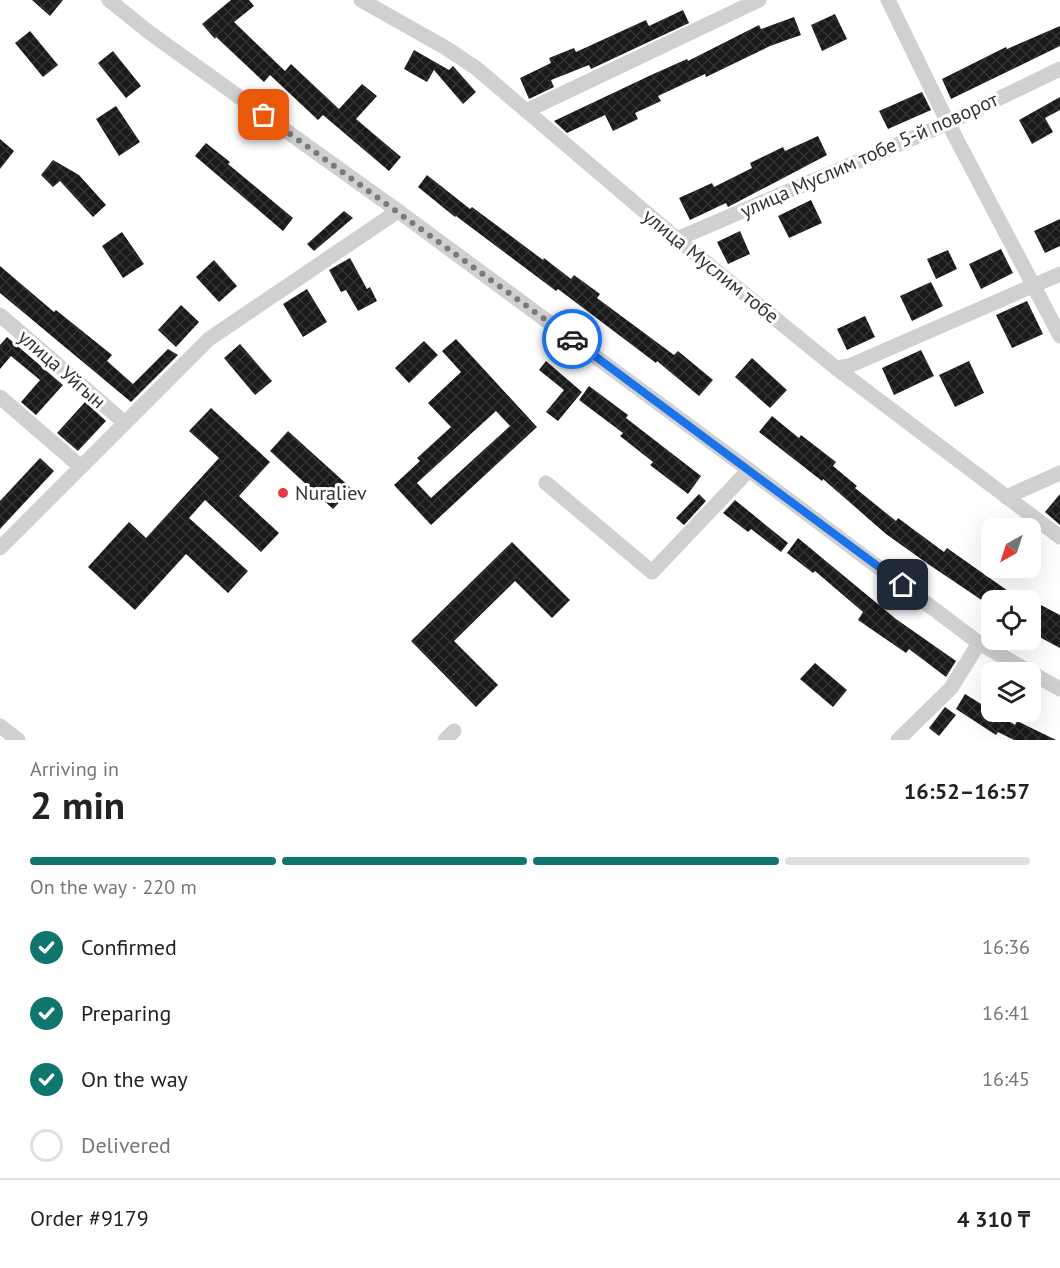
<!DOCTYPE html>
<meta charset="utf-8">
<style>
body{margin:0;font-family:"PT Sans",sans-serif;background:#f2f2f2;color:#222;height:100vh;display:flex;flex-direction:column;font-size:22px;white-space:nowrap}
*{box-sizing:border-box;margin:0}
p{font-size:20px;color:#767676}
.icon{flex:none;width:33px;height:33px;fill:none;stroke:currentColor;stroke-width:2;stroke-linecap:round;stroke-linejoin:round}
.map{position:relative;height:740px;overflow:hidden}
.sheet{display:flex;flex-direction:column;background:#fff;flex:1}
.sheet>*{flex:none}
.needle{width:39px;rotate:219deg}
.fabs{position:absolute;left:981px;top:518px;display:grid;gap:12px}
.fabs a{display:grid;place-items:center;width:60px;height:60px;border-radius:12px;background:#fff;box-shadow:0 6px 24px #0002;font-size:30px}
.pin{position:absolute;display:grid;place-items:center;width:51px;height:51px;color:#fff;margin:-26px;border-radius:12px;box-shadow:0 3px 9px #0006}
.courier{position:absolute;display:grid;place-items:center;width:60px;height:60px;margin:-30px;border:4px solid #1a73e8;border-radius:50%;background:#fff;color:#222;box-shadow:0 2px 8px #0007}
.overview em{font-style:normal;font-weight:700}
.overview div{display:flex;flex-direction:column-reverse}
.overview{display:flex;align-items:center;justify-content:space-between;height:102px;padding:0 30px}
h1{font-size:39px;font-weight:700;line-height:45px}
.bar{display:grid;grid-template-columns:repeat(4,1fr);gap:9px 6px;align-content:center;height:72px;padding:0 30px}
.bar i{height:8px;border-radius:4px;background:#e0e0e0}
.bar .active{background:#0f766e}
.bar p{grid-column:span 4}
.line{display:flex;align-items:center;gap:15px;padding:0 30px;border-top:2px solid #e0e0e0}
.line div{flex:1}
ol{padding:0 30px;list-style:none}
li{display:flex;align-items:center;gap:18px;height:66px}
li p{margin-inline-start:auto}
li .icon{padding:6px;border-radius:50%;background:#0f766e;color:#fff;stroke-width:4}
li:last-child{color:#767676}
li i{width:33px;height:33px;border:3px solid #e0e0e0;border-radius:50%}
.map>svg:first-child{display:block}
.building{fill:url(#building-cross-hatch);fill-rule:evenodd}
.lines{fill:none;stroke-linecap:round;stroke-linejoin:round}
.minor{stroke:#d0d0d0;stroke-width:15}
.done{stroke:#7a7a7a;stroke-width:6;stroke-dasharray:0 10.8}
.route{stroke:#1a73e8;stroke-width:8}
.poi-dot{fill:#e63946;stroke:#fff;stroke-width:2}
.labels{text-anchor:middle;stroke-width:6;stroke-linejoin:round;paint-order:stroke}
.street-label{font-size:20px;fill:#333;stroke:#fff}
.poi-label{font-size:20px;fill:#333;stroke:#fff;text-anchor:start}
</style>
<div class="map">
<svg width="1060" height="740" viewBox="0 0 1060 740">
<defs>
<pattern id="building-cross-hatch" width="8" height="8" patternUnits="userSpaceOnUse" patternTransform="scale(1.5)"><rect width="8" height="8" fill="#1a1a1a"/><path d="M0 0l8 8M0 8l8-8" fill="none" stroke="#333"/></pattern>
</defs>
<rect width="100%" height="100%" fill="#fff"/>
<!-- building -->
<g class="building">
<path d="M32,0h31l-13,16z"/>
<path d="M231,0h18l5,6 -20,16 51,49 6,-7 48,45 23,-25 15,12 -21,23 45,38 -12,14 -66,-56 -5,5 -48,-45 -6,7 -48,-45 -1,2 -13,-15z"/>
<path d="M683,10l6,13 -98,46 -2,-4 -38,15 3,7 -25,12 -9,-21 31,-15 -2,-5 25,-10 2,4 70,-32 3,6z"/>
<path d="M835,14l12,25 -25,12 -11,-26z"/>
<path d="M794,17l7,18 -31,11 -64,31 -1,-3 -47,22 3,5 -26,12 3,6 -25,12 -8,-16 -38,18 -13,-12 95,-45 38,-17 1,2 71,-36 2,4z"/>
<path d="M1060,26v20l-109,53 -9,-20 64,-32 1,2z"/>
<path d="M30,31l28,34 -15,12 -28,-34z"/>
<path d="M414,50l35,20 4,-4 23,26 -13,12 -29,-34 -7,12 -23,-13z"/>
<path d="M113,51l28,35 -15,12 -28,-35z"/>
<path d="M922,92l9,18 -43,19 -9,-18z"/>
<path d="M1060,97v13l-15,8 8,14 -21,12 -13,-24z"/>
<path d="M116,106l24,36 -21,14 -23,-37z"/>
<path d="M818,136l9,19 -99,52 -2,-4 -36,17 -11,-22 33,-15 2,4 38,-19 -2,-5 33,-16 2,4z"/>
<path d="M0,139l14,12 -14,18z"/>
<path d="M206,143l24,19 -2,2 65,54 -10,13 -88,-75z"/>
<path d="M53,160l26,15 27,30 -13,12 -33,-36 -7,6 -12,-12z"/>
<path d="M427,175l43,34 2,-2 71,53 1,-2 27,21 3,-4 26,19 -3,4 77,57 4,-4 35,29 -14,16 -42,-35 -1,2 -98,-74 -2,2 -100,-75 -1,1 -37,-30z"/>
<path d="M811,200l11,23 -33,15 -11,-22z"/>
<path d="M344,211l9,7 -39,33 -7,-7z"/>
<path d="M1060,219v27l-15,7 -11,-22z"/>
<path d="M740,231l10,23 -22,10 -11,-22z"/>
<path d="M122,232l22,32 -21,14 -21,-32z"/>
<path d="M1001,249l12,24 -32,16 -12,-25z"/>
<path d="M948,250l9,19 -21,10 -9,-20z"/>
<path d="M350,258l17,31 3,-2 7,14 -19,10 -12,-21 -5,2 -12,-22z"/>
<path d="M214,260l23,26 -18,16 -23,-25z"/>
<path d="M0,266l54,46 2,-2 56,45 -5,6 26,23 35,-35 10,6 -47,47 -131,-109z"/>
<path d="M931,282l12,24 -31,15 -12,-25z"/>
<path d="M307,289l20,33 -24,15 -20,-33z"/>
<path d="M1027,301l16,33 -31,14 -16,-33z"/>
<path d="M181,305l18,17 -23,25 -18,-17z"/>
<path d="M865,316l10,21 -28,13 -10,-21z"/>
<path d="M7,337l56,48 -27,30 -15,-13 19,-22 -29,-24 -11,13v-24z"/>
<path d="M456,339l81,88 -106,98 -37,-40 26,-24 -3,-3 34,-31 -23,-24 33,-31 -19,-21zM496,411l14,15 -79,72 -14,-15z"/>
<path d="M424,341l14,14 -29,28 -14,-15z"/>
<path d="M240,344l32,37 -17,14 -31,-37z"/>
<path d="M921,350l13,26 -40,19 -12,-27z"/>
<path d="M752,358l35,32 -17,18 -35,-31z"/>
<path d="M546,361l36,31 -24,29 -12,-9 18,-22 -25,-20z"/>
<path d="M969,361l15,32 -29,14 -16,-32z"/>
<path d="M589,386l39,29 -2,3 75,58 -13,18 -38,-29 3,-3 -33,-26 3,-3 -44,-33z"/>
<path d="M85,402l21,19 -28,30 -21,-18z"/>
<path d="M211,408l59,54 -31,34 40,37 -18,19 -56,-52 -16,18 59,53 -20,22 -42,-39 -51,56 -47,-43 41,-45 17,16 73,-80 -30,-27z"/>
<path d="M772,416l27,22 2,-3 35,27 -3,4 24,20 -2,2 41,33 2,-3 46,34 3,-4 74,52h-29v7l-64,-43 -42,-30 -63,-55 -1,2 -63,-49z"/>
<path d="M288,431l64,58 -19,20 -63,-58z"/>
<path d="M40,458l14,13 -54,58v-28z"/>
<path d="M699,494l7,7 -22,24 -8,-7z"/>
<path d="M1060,494v31l-15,-13z"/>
<path d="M735,500l53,43 -7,9 -30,-23 -3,3 -25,-19z"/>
<path d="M798,538l98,81 60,42 -10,16 -37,-28 -3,4 -48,-33 5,-8 -48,-41 -2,2 -26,-20z"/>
<path d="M512,542l58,58 -18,18 -37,-37 -61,60 44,44 -22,22 -65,-66z"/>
<path d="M1035,602l25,13v33l-30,-16v-22z"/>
<path d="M815,663l32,27 -14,17 -33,-28z"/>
<path d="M965,694l50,31 2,-4 39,19h-42l-16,-8 -2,3 -40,-26z"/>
<path d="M945,707l11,8 -17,21 -10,-8z"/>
</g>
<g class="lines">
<!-- minor -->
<g class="minor">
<path d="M109,0l41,33 248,178 351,259 230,173 51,29"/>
<path d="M361,0l85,48 30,20 201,171 159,129 224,169"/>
<path d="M888,0l60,123 112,213"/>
<path d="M526,111l233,-111"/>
<path d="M677,239l271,-116 112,-54"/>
<path d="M0,315l125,108"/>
<path d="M836,368l13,-2 211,-92"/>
<path d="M0,397l81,70"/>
<path d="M546,483l106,89 97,-102"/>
<path d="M1006,497l54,-24"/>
<path d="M0,548l209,-209 189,-128"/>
<path d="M1030,672l30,17"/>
<path d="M0,726l18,14"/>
<path d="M445,740l9,-9"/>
<path d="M898,740l53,-52 28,-45"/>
</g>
</g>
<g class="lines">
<!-- done -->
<path class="done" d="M264,115l308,224"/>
<!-- route -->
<path class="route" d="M572,339l331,246"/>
</g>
<!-- markers -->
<circle class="poi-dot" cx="283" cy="493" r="6"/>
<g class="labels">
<!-- street labels -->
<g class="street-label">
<text transform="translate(869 155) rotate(-24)" y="7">улица Муслим тобе 5-й поворот</text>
<text transform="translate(711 266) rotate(39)" y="7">улица Муслим тобе</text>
<text transform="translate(62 369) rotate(41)" y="7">улица Уйгын</text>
</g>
<!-- poi labels -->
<g class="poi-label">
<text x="295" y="500">Nuraliev</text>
</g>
</g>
</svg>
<div class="fabs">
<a><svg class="needle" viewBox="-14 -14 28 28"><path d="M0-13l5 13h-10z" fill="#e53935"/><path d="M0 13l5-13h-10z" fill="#767676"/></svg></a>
<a><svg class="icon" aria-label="locate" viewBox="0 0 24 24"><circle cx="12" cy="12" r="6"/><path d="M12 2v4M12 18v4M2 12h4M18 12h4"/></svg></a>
<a><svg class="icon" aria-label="layers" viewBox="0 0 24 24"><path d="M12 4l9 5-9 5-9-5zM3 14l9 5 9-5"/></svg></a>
</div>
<div class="pin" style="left:264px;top:115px;background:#ea580c"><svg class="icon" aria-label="bag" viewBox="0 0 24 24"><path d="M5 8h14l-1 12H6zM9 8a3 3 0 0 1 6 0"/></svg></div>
<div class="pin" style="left:903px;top:585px;background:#1f2937"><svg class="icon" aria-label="home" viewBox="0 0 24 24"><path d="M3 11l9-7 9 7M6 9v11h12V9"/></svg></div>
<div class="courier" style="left:572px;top:339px"><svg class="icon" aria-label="car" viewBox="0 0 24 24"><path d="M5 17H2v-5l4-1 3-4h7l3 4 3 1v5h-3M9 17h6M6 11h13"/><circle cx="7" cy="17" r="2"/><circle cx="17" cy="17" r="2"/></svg></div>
</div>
<section class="sheet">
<div class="overview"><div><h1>2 min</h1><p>Arriving in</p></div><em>16:52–16:57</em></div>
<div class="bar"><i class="active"></i><i class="active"></i><i class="active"></i><i></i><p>On the way · 220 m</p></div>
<ol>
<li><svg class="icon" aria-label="check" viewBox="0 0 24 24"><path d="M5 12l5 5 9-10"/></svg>Confirmed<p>16:36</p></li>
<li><svg class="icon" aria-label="check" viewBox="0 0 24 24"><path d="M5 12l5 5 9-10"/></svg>Preparing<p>16:41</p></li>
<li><svg class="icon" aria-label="check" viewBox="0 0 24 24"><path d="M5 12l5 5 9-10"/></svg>On the way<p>16:45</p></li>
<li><i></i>Delivered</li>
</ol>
<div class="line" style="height:78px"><div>Order #9179</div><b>4 310 ₸</b></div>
</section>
